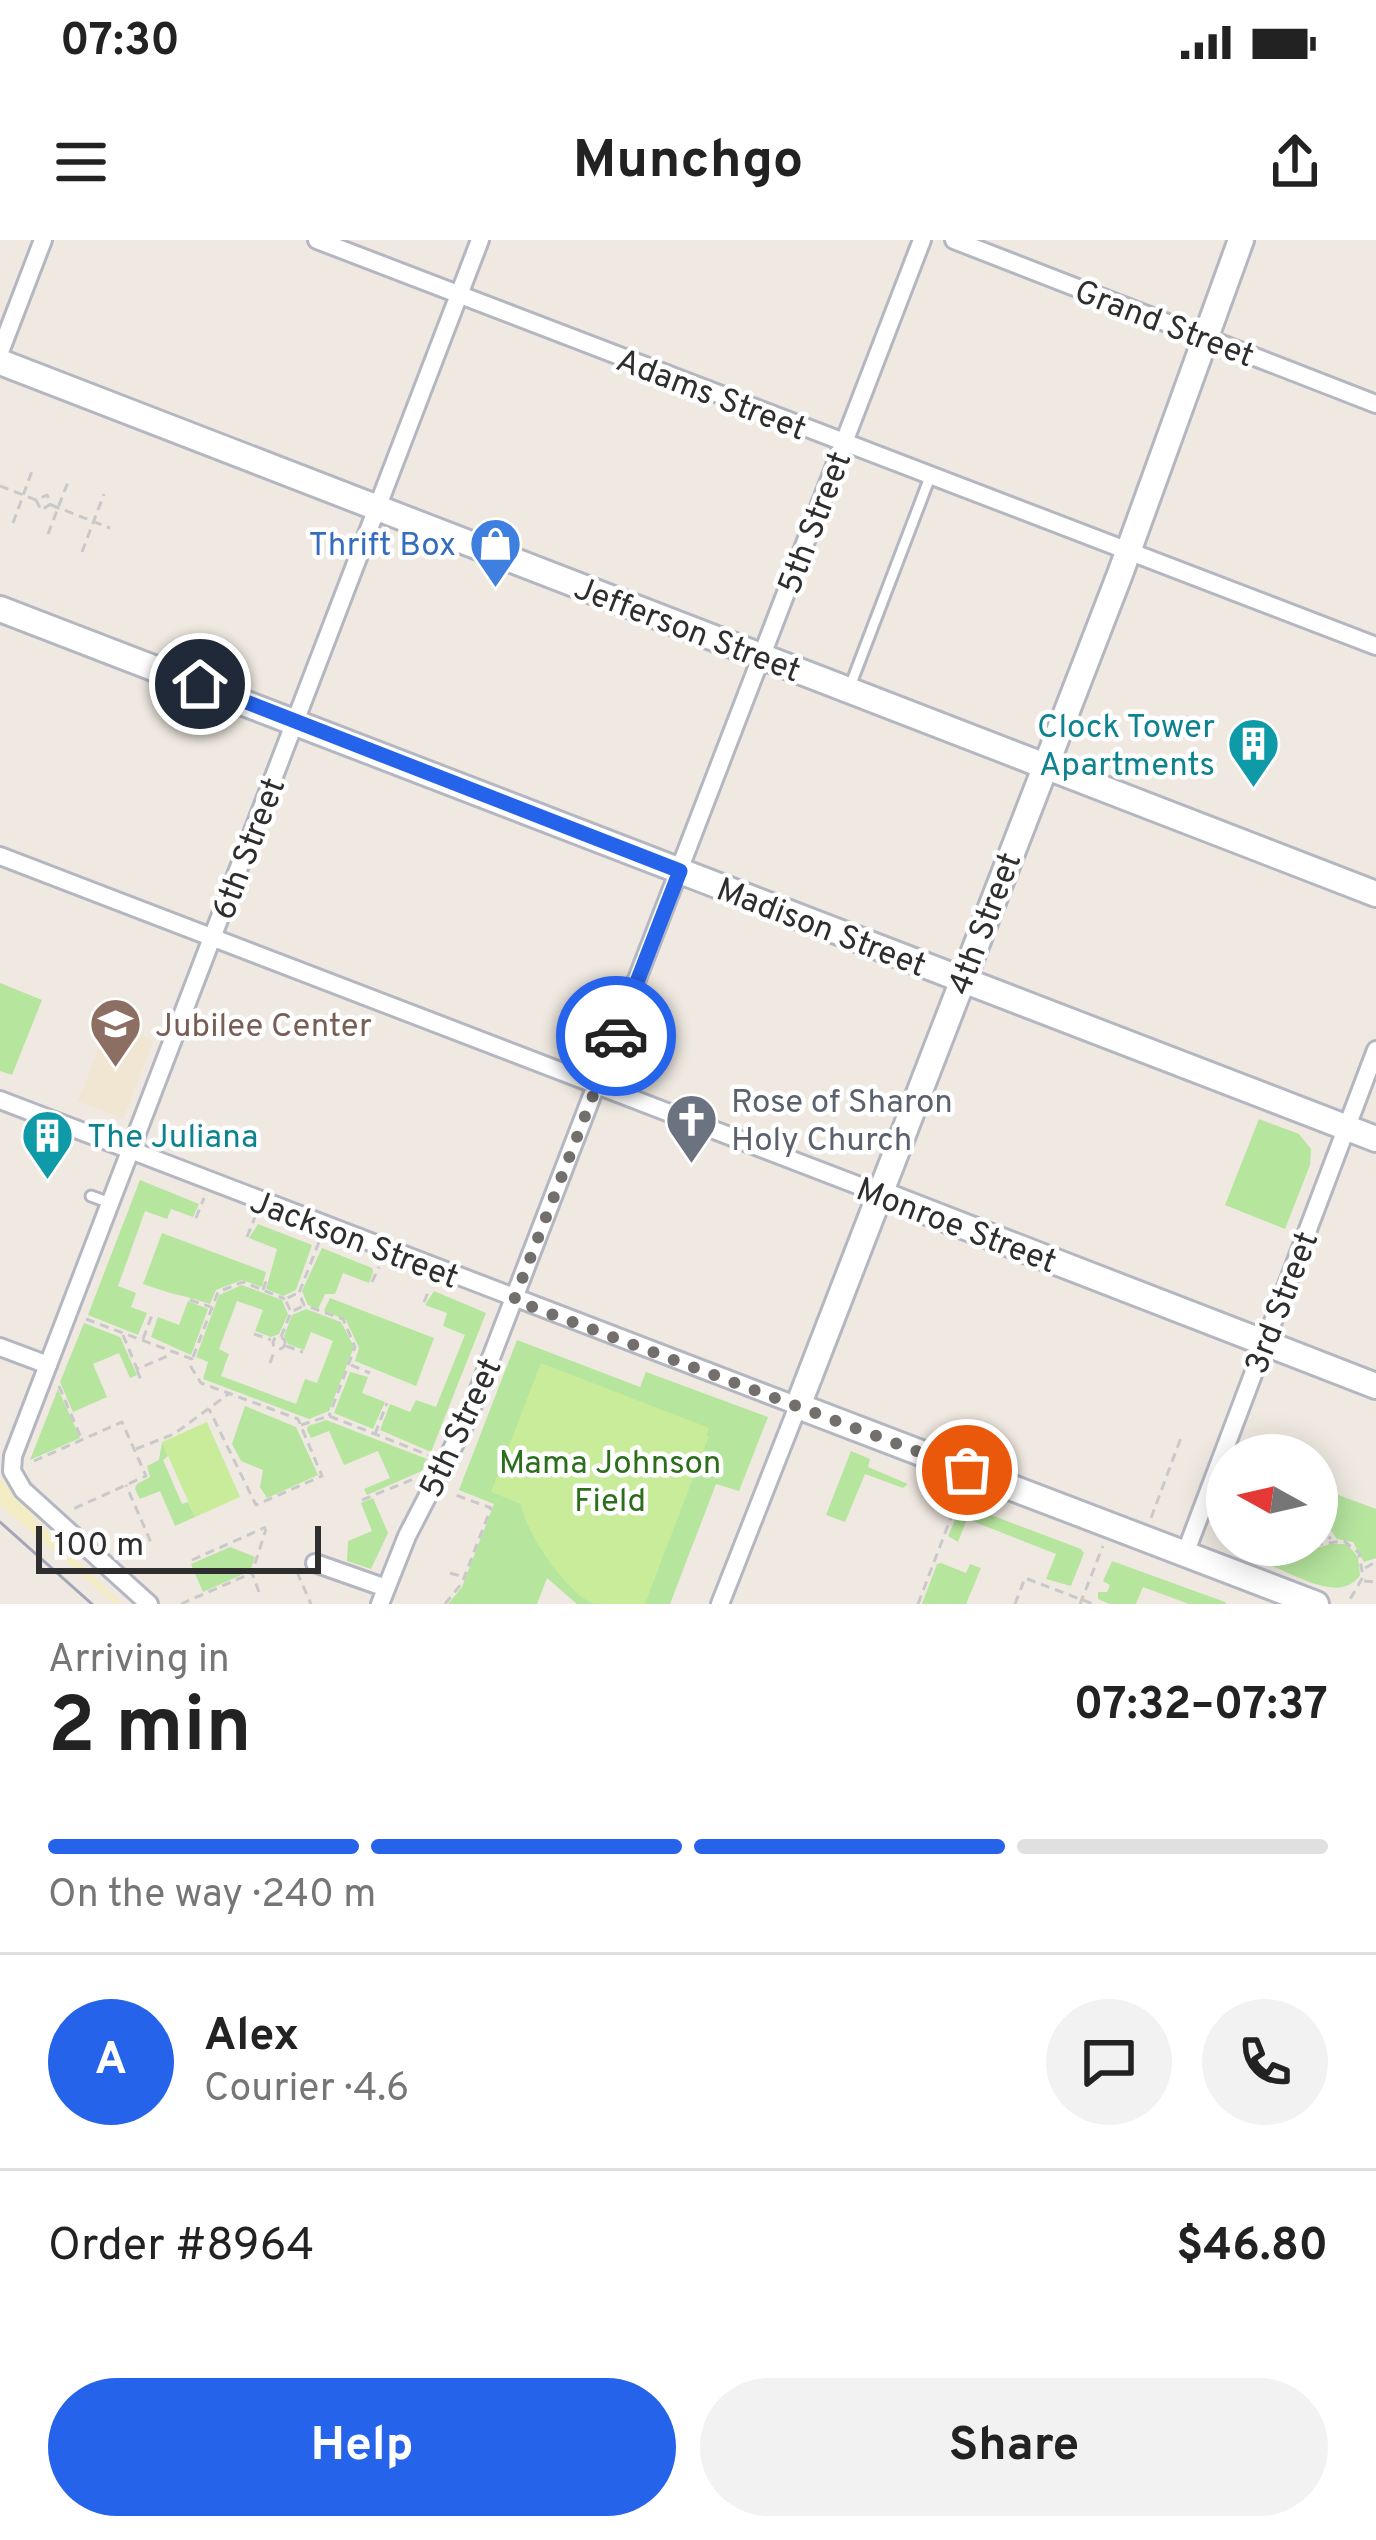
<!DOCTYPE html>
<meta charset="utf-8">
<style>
body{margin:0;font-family:Overpass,sans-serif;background:#f2f2f2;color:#222;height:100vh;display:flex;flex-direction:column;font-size:45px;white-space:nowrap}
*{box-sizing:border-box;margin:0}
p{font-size:39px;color:#767676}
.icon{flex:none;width:66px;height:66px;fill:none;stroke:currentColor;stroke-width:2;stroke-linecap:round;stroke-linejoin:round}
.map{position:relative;height:1364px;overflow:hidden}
.panel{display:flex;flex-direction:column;background:#fff;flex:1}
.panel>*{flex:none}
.needle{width:78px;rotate:278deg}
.fabs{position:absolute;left:1206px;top:1194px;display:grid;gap:24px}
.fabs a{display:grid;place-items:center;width:132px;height:132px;border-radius:50%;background:#fff;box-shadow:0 6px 30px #0003;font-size:60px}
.scale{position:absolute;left:36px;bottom:30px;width:285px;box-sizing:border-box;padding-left:12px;border:6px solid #2e2e2e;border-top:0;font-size:33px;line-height:42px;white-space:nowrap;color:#2e2e2e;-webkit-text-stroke:9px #fff;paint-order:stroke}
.pin{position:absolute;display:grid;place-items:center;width:102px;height:102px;color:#fff;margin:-51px;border:6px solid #fff;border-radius:50%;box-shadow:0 3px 12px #0007}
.courier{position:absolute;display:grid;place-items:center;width:120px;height:120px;margin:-60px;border:9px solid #2563eb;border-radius:50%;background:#fff;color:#222;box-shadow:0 3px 15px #0007}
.summary em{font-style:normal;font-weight:700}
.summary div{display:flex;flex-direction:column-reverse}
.summary{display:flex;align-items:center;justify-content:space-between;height:204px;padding:0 48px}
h1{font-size:78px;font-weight:700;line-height:90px}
.bar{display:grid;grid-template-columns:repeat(4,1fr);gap:18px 12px;align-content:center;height:144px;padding:0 48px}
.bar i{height:15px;border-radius:9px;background:#e0e0e0}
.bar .active{background:#2563eb}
.bar p{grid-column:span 4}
.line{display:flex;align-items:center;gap:30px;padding:0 48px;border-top:3px solid #e0e0e0}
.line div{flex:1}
.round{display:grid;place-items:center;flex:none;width:126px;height:126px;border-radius:63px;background:#f2f2f2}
.button{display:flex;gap:24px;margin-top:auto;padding:24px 48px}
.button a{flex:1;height:138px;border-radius:72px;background:#2563eb;color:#fff;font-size:48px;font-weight:700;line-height:138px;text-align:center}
.button a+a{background:#f2f2f2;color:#222}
.status{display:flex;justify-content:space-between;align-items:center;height:84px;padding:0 60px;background:#fff;direction:ltr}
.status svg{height:33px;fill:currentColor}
header{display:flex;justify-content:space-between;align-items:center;height:156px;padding:0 48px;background:#fff;font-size:54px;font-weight:700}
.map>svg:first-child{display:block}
.education{fill:#f0e6d1}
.green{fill:#b6e59e}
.sand{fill:#f3ecc5}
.pitch{fill:#c9ec9a}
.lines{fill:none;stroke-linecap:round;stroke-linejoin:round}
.lane-casing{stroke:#b4b7c1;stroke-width:15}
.street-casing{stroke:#b4b7c1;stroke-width:22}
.secondary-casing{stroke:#b4b7c1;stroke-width:30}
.path{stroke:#c9c9c9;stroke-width:3;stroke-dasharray:9 6;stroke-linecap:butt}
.lane{stroke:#fff;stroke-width:9}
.street{stroke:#fff;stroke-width:16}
.secondary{stroke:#fff;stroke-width:24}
.tram{stroke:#a3a6b8;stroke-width:3}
.done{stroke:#726f6d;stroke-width:12;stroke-dasharray:0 21.6}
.route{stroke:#2563eb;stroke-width:15}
.labels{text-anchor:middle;stroke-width:9;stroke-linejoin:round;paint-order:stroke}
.street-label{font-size:33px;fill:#2e2e2e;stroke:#fff}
.shop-label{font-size:33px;fill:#366cbe;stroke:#fff;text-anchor:end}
.culture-label{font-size:33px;fill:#0d838f;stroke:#fff;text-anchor:end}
.education-label{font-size:33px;fill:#785e54;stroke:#fff;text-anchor:start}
.worship-label{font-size:33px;fill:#5b616d;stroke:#fff;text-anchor:start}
.park-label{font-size:33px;fill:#2c6e1b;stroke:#fff}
</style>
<div class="status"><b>07:30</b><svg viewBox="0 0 49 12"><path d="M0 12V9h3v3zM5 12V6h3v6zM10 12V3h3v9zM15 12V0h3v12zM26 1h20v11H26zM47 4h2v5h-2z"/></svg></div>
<header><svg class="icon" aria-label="menu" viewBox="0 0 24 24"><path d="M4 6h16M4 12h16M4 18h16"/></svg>Munchgo<svg class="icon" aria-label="share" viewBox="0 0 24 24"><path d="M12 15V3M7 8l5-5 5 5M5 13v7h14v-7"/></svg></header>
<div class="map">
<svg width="1376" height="1364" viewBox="0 0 1376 1364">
<rect width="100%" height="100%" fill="#efe9e1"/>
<!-- education -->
<path class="education" d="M110,782l43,18 -30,79 -45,-18z"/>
<!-- green -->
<g class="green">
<path d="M0,743l42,17 -30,75 -12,-4z"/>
<path d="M1259,879l40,15 12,15 -1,16 -25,64 -60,-24z"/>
<path d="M140,940l59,24 -6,13 -22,-8 -4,10 -22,-8 -27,75 18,7 -5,14 16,6 -9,22 -50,-20z"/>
<path d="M258,984l54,21 -16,45 -13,6 -17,-7 11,-40 -28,-11z"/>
<path d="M162,993l104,39 -4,15 -20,-7 -26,10 -6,14c-23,-8 -44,-11 -67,-20z"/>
<path d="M322,1008l50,20 1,4 -4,11 -26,-10 -8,21h-10l-7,15 -10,-4 -6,-14z"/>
<path d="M242,1045l40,15 6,14 -9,20 -8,3 -16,-6 8,-21 -26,-9 -18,48 10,5 -8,22 75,28 9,-25 12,4 16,-42 -22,-9 -7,18 -16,-6 -4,-8 8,-21 14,-6 35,13 13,25 -25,64 -20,8 -106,-40 5,-17 -12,-5 23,-62z"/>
<path d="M434,1051l52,22 -55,139 -51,-22 10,-26 20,8 6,-12 20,7 29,-72 -22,-9 4,-13 -22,-8z"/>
<path d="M330,1058l104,40 -18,48 -61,-25 4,-13 -13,-28 -22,-9z"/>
<path d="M188,1061l20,8 -17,46 -40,-18 7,-20 21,8z"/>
<path d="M84,1083l36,14 17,38 -7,3 -11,-25 -26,11 14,33 -34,15 -13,-30z"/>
<path d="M517,1100l123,47 6,-15 122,45 -29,74 -23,-7 -46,120h-93l-30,-26 -10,26h-89l14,-17 32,-83 -35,-14z"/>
<path d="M350,1132l18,5 -6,16 23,9 -12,27 -39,-16z"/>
<path d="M58,1149l22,49 -50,22z"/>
<path d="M245,1166l51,21 22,48 -51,23 -7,-11 3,-17 -22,-9 -9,-17z"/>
<path d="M326,1180l101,39 -5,12 -55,24 -3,-6 26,-11 -12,-27 -34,14 -15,-34 -18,7 -4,-8 1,-4z"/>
<path d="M162,1202l6,14 -5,4 19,44 6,-2 7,15 -20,9 -15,-35 -20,8 -5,-10 2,-5 13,-7 -3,-11 12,-6z"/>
<path d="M851,1211l19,8 -2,8 40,17 -5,4 -38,-14 -20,48 -19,-7z"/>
<path d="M1317,1247l59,22v49l-12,4 -11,-20 -16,-3 -10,-14 -10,-4z"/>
<path d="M373,1258l15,35 -17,36 -24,-8 1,-20 24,-10 -11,-28z"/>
<path d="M962,1264l119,45 3,4 -13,33 -25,-7 10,-25 -89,-35 -9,23 -10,-6z"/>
<path d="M1330,1304h17l11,13 2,18c-19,29 -64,0 -90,-10l8,-20h23l10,5z"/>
<path d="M230,1307l25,10 -5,14 -47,21 -12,-28z"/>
<path d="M1112,1321l113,41 1,2h-37l-46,-17 -7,17h-26l-12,-5v-7h9l3,-7 -7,-4z"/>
<path d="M941,1323l25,10 4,-9 11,4 -15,36h-44l15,-40z"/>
</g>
<!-- sand -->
<path class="sand" d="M0,1239l27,23 8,18 87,84h-7l-115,-99z"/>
<!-- pitch -->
<g class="pitch">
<path d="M541,1123l168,65 -3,7 3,1 -64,168c-15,0 -36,0 -50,0 -27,-8 -70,-72 -74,-100l-30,-12z"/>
<path d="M207,1182l33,75 -45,20 -33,-75z"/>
</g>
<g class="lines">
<defs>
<g id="lane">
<path d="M849,449l81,-212"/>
<path d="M91,956l19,7"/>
</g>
<g id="street">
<path d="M317,0l1059,406"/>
<path d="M954,0l422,164"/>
<path d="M0,112l43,-112"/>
<path d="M0,616l878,337"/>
<path d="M0,860l798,306 -78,198"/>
<path d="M0,1107l48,18"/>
<path d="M1185,1314l191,-504"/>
<path d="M315,1323l71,25"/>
<path d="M149,1364l-126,-114 -11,-19 1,-15 467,-1216"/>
<path d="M380,1364l27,-68 60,-116 455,-1180"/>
</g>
<g id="secondary">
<path d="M1241,0l-121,334 -322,832 518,198"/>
<path d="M0,122l1376,532"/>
<path d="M0,369l1376,530"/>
<path d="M878,953l498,193"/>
</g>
</defs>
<!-- lane casing -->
<use href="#lane" class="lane-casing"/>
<!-- street casing -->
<use href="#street" class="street-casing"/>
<!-- secondary casing -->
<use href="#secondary" class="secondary-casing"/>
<!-- path -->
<g class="path">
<path d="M0,246l36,14 11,-5 4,9 -10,6 -5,-10"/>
<path d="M51,265l59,23"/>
<path d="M13,283l19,-52"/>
<path d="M48,294l20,-52"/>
<path d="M82,312l22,-58"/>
<path d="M196,978l8,-20"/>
<path d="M247,997l8,-20"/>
<path d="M319,1002l-20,51 5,12 39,14 12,28 -26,69"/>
<path d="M372,1042l7,-15"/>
<path d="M263,1050l5,-14"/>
<path d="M190,1060l21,7"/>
<path d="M424,1062l6,-14"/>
<path d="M290,1070l-5,-11 13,-6"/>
<path d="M86,1079l106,40 -1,8 10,16 97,36 24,57 -66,29 -47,-96"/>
<path d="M254,1094l17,6"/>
<path d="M123,1095l14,34 35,-15"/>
<circle cx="279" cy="1103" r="6"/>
<path d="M281,1097l10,-25 12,-6"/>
<path d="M143,1099l9,-24"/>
<path d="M286,1106l17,6"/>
<path d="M193,1117l25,-65 25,-10 42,17"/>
<path d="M270,1123l5,-13"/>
<path d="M351,1125l19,8"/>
<path d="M137,1130l4,10"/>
<path d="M59,1146l22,52"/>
<path d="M301,1185l28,-9 102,40"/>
<path d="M375,1194l12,-31"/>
<path d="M136,1209l38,-15 56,-41"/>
<path d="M34,1221l88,-39 24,54 -73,33"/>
<path d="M362,1260l54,-22"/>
<path d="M1151,1278l31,-83"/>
<path d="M1317,1287l14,12"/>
<path d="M1314,1305l30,-4 15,12 4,24 -14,24"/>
<path d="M121,1313l29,-13 -24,-55"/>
<path d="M192,1320l74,-33"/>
<path d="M1365,1328l11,-6"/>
<path d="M297,1332l14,32"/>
<path d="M450,1333l14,4"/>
<path d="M1364,1341l12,1"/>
<path d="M259,1352l-7,-19 14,-44"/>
<path d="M181,1364l71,-31"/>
<path d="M445,1364l17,-21 29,-75 -38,-14"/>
<path d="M918,1364l43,-113"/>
<path d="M1015,1364l10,-26 68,26"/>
<path d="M1080,1364l23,-58"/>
</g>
<!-- lane -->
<use href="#lane" class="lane"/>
<!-- street -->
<use href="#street" class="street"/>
<!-- secondary -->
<use href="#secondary" class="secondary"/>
<!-- tram -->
<path class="tram" d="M0,1282l92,82"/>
</g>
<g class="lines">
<!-- done -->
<path class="done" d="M616,796l-102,264 453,170"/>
<!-- route -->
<path class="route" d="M200,444l480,187 -64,165"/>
</g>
<!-- icons -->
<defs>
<symbol id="shop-pin" viewBox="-11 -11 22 30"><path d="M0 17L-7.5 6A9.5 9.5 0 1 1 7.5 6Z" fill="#3f7fe0" stroke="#fff"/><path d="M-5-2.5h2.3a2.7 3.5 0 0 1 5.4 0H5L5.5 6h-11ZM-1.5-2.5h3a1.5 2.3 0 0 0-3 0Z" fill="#fff"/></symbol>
<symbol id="building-pin" viewBox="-11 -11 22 30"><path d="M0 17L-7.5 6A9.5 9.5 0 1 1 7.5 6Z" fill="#0f9aa8" stroke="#fff"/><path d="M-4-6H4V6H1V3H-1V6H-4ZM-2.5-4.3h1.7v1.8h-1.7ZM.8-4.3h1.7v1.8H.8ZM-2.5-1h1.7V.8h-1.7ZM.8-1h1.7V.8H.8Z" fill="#fff"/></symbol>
<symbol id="school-pin" viewBox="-11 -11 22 30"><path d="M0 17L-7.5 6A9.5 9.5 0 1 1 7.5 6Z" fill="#8d6e63" stroke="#fff"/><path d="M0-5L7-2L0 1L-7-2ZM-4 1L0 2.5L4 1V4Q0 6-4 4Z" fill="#fff"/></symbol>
<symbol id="church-pin" viewBox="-11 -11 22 30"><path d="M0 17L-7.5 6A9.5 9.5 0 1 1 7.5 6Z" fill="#6b7280" stroke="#fff"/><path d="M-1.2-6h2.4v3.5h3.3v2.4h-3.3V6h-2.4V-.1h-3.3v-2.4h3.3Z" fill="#fff"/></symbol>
</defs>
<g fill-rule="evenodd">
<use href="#shop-pin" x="466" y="274" width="59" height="81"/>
<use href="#building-pin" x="1224" y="474" width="59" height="81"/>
<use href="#school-pin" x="86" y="754" width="59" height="81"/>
<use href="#church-pin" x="662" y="850" width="59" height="81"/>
<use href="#building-pin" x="18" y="866" width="59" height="81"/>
</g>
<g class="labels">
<!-- street labels -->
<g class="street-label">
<text transform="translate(1165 82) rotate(21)" y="12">Grand Street</text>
<text transform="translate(712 153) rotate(21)" y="12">Adams Street</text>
<text transform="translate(813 282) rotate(-69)" y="12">5th Street</text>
<text transform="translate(688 388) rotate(21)" y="12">Jefferson Street</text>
<text transform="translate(247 608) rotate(-69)" y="12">6th Street</text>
<text transform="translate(983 683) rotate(-69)" y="12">4th Street</text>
<text transform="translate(822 686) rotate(21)" y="12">Madison Street</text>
<text transform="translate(957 984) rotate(21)" y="12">Monroe Street</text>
<text transform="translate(355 998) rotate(21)" y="12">Jackson Street</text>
<text transform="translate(1280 1062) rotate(-69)" y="12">3rd Street</text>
<text transform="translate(459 1187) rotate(-65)" y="12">5th Street</text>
</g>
<!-- shop labels -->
<g class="shop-label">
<text x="456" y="315">Thrift Box</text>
</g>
<!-- culture labels -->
<g class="culture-label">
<text x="1215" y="497">Clock Tower<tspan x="1215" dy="38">Apartments</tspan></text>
<text x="87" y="907" text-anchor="start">The Juliana</text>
</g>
<!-- education labels -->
<g class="education-label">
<text x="155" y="796">Jubilee Center</text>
</g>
<!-- worship labels -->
<g class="worship-label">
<text x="731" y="872">Rose of Sharon<tspan x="731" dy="38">Holy Church</tspan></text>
</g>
<!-- park labels -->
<g class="park-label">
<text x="610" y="1233">Mama Johnson<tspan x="610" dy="38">Field</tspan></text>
</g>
</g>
</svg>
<div class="fabs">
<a><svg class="needle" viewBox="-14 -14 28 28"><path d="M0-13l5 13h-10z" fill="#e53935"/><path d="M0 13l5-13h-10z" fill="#767676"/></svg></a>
</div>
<div class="scale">100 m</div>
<div class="pin" style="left:967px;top:1230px;background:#ea580c"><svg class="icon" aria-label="bag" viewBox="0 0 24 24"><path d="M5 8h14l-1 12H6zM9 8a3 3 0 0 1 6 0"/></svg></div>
<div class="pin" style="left:200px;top:444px;background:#1f2937"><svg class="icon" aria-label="home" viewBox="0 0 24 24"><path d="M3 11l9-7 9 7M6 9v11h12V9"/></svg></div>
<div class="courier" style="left:616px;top:796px"><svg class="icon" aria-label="car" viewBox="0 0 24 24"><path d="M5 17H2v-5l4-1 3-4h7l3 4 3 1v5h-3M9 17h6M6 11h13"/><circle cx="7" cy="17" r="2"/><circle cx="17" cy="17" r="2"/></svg></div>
</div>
<section class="panel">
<div class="summary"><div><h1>2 min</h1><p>Arriving in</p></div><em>07:32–07:37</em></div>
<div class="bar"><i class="active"></i><i class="active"></i><i class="active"></i><i></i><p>On the way · 240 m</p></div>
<div class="line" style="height:216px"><b class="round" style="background:#2563eb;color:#fff">A</b><div><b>Alex</b><p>Courier · 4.6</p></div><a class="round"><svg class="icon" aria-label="chat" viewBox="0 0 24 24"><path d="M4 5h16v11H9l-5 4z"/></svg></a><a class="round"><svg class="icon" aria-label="phone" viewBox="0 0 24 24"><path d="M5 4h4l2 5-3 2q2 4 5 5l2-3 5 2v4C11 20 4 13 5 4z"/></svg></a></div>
<div class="line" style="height:156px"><div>Order #8964</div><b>$46.80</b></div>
<div class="button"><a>Help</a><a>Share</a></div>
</section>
